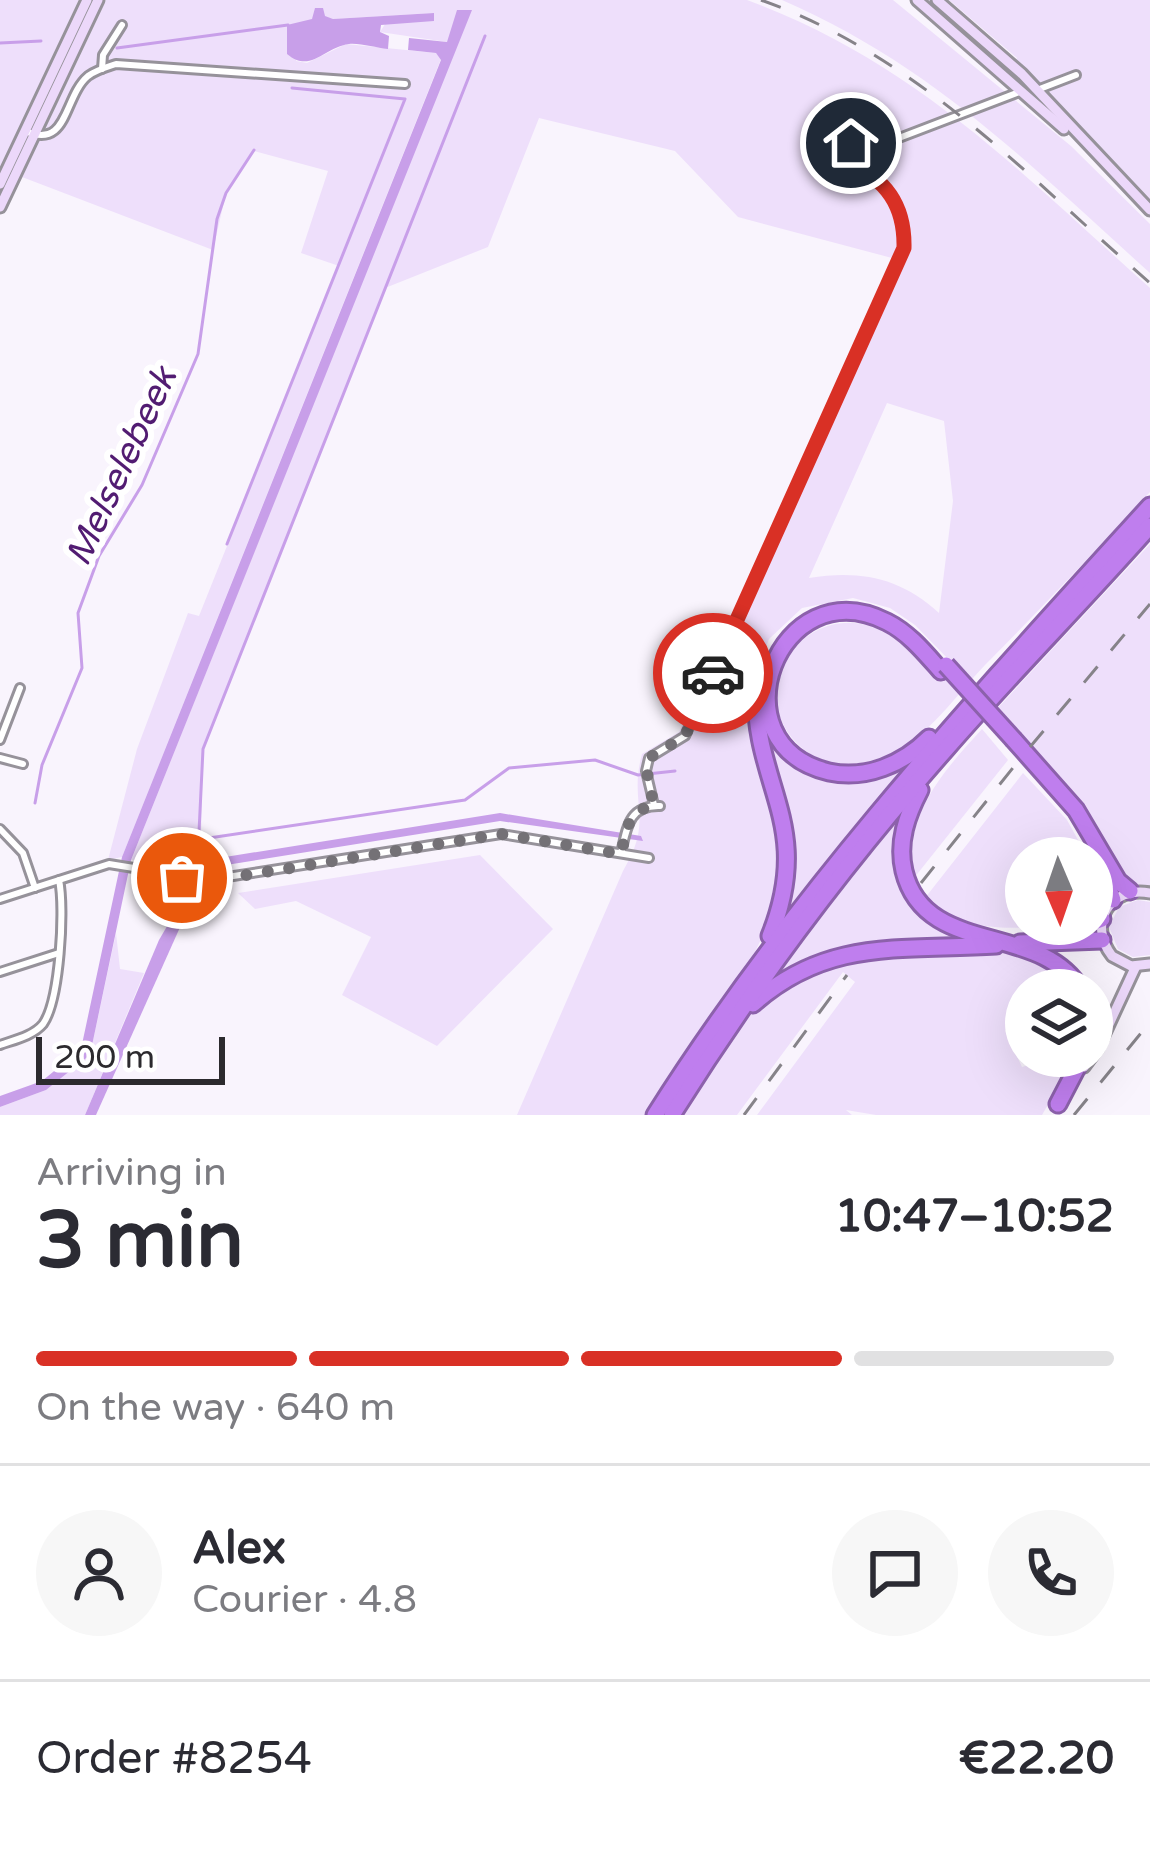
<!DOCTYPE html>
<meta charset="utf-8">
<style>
body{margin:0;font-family:"Varela Round",sans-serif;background:#f7f7f7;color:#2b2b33;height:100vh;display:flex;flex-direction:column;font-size:45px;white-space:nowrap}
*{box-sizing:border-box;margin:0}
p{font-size:39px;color:#7c7c81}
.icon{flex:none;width:66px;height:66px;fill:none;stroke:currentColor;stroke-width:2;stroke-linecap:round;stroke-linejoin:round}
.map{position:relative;height:1115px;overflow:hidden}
.details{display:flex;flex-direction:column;background:#fff;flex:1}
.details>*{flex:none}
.needle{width:78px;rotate:178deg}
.fabs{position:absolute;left:1005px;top:837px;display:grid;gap:24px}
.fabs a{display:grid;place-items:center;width:108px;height:108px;border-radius:50%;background:#fff;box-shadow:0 12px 48px #0002;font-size:60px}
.scale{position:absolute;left:36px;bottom:30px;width:189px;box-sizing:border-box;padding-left:12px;border:6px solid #2c2a2e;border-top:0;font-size:33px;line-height:42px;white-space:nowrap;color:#2c2a2e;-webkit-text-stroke:9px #fff;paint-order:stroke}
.pin{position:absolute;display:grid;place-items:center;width:102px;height:102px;color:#fff;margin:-51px;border:6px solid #fff;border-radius:50%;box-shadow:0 3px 12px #0007}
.courier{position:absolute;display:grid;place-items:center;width:120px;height:120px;margin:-60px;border:9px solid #d93025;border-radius:50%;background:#fff;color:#222;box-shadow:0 3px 15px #0007}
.head em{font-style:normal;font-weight:800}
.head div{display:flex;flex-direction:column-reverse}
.head{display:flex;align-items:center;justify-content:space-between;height:204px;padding:0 36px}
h1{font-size:78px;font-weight:800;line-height:90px}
.bar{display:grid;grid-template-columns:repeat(4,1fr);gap:18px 12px;align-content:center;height:144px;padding:0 36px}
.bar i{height:15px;border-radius:9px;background:#e1e1e2}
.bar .on{background:#d93025}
.bar p{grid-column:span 4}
.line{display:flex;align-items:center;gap:30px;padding:0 36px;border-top:3px solid #e1e1e2}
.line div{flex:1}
.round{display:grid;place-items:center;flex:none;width:126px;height:126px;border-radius:63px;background:#f7f7f7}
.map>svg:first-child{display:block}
.green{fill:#eedffb;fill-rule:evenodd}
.water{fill:#c89fe9}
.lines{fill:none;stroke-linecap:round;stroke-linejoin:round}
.stream{stroke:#c89fe9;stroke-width:3}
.street-casing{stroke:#96929a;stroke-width:12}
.secondary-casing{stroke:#96929a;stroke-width:15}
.highway-casing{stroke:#8c61ab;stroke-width:21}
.street{stroke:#fff;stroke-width:6}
.secondary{stroke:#ecd8fa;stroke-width:9}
.highway{stroke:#bf7eee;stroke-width:15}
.rail{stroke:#868389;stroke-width:3;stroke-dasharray:21 21;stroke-linecap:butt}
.highway-bridge-casing{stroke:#8c61ab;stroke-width:21;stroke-linecap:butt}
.highway-bridge{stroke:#bf7eee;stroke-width:15}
.done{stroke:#747176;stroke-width:12;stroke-dasharray:0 21.6}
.route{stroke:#d93025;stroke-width:15}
.labels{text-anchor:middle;stroke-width:12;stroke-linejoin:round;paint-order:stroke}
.water-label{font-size:36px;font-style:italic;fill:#521c72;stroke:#fff}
</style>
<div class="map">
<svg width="1150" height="1115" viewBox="0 0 1150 1115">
<rect width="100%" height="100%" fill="#f9f4fd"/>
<!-- green -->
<g class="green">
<path d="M0,0h79l-79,168z"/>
<path d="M106,0h641c168,62 273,172 403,288v204c-54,58 -108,116 -165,173 -26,27 -51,64 -84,83 -35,21 -81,24 -109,-10 -44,-55 12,-132 78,-112 27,8 45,31 64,51l17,-15 -36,-37 -25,-17 -37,-10 -51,10 -33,31 -17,45 28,137v78l-33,70 -99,146h-131l106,-244c32,-53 5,-66 19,-117l37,-22 213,-474 -154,-41 -63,-66 -136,-33 -51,129 -103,41 -182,461 -2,88 -26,16 -3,8 48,5 2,10 -27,1 -6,9 -32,-6 -18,-10 2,-10h-10l340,-850 -24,32 -67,-10 7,-11h47v-8l-101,6 -17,-4 -4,4 -16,42 11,2 39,-19 90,9 5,6 -319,798 -14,3 29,-111 51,-136 11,3 140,-350 -38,-13 27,-82 -74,-20 -28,42 -13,57 -191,-73zM887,403l57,18 9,80 -14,112c-39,-36 -80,-43 -130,-35z"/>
<path d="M782,0h111l178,146 79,78v49c-120,-108 -218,-208 -368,-273z"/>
<path d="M949,0h201v205l-135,-143 2,-4z"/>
<path d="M1150,544v344l-19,-1 -136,-176z"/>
<path d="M764,725c37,59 78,64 141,42l-117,143c14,-78 -2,-111 -24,-185z"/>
<path d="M982,729l26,31 -94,118c-12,-62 29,-106 68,-149z"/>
<path d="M1023,773l44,47 21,38h-62v66h47c-55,4 -103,13 -148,-26z"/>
<path d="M904,807l-4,72 73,62c-80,4 -130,0 -202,39z"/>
<path d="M480,855l73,74 -116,117 -95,-51 29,-58 -75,-36 -41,8 -17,-16z"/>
<path d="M1138,900l12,2v53l-17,2 -15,-8 -9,-22 10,-20z"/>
<path d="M116,933l4,36 24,4 -59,142h-85v-8l46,-17 44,-35z"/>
<path d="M1009,950l36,12 29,28h-48v22h-8l-13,19 17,36 19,-5 1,-6h34l-34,59h-166l-30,-5 6,5h-95l98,-133 -12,-10 -106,143h-54c18,-28 35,-58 55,-85 64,-86 175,-76 271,-80z"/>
</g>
<!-- water -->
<g class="water">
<path d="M315,8h8l2,8 8,3 101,-6v8l-53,4 -1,7 9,4 -1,13c-12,-1 -27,-6 -39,-5 -25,3 -38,30 -62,10v-29l25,-6z"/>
<path d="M457,10h15l-341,850 -41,195 -44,35 -46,17v-11l42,-15 39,-32 41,-192 319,-797 -5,-7 -28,-3 1,-12 38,4z"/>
<path d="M500,813l141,23 2,5 -143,-20 -280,45 -48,-5 2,-7 45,4z"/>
<path d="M187,892l7,4 -98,219h-11l74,-175z"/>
</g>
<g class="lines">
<!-- stream -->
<g class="stream">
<path d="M485,36l-282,713 -4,83 10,6 256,-38 44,-32 86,-8 43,15 37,-4"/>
<path d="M0,43l41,-2"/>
<path d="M117,48l171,-23"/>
<path d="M227,544l178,-445 -113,-11"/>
<path d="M35,803l7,-38 40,-97 -4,-55 21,-57 43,-71 56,-131 19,-135 9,-26 28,-43"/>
</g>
<defs>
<g id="street">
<path d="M102,69l1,-14 19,-30"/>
<path d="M1037,90l39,-15"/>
<path d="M25,131c44,19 38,-34 63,-55 8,-6 19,-9 28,-12l289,20"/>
<path d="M0,740l20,-52"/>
<path d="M0,758l23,6"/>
<path d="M654,805l-8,-34 3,-13 36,-22 219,-487c1,-43 -17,-70 -56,-86l3,-19 26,-9 22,3 123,-47"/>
<path d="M0,829l23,24 12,35"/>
<path d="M621,853c6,-26 8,-48 39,-47"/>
<path d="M0,899l109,-35 99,16 293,-46 148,24"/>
<path d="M0,972l59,-19"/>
<path d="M0,1045c14,-5 33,-9 43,-21 17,-24 22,-116 16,-144"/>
</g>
<g id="secondary">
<path d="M917,0l147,129"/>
<path d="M937,0l85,74 128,136"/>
<path d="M0,184l87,-184"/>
<path d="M0,207l98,-207"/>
<path d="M1150,893c-40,-8 -63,31 -38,63l19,10 19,-2"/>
<path d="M1084,1067l14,-19 38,-82"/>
</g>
<g id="highway">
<path d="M756,686c-3,102 59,137 14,250"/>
<path d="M929,738c-26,26 -63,42 -100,34 -117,-28 -51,-205 58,-150 22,11 38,31 54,49"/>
<path d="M1014,740l62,70 42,71 12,10"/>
<path d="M920,790c-13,25 -23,52 -16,81 21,87 137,50 177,119"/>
<path d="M1103,872l10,28"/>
<path d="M1073,930l29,-11"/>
<path d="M1020,943l82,-3"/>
<path d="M753,1004c75,-67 150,-53 243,-59"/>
<path d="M1058,1104l25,-48"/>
<path d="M655,1115c141,-223 318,-414 495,-609"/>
<path d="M672,1115c81,-129 173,-252 274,-366 66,-76 137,-147 204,-223"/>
</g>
</defs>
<!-- street casing -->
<use href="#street" class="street-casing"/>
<!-- secondary casing -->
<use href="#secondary" class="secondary-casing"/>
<!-- highway casing -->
<use href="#highway" class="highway-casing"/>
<!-- street -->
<use href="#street" class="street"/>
<!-- secondary -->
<use href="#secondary" class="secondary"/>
<!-- highway -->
<use href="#highway" class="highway"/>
<!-- rail -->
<g class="rail">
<path d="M761,0c157,56 266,176 389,283"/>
<path d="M1030,747l120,-143"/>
<path d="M921,883l95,-119"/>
<path d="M744,1115l103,-140"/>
<path d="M1074,1115l76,-93"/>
</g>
<defs>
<path id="highway-bridge" d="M946,665l68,75"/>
</defs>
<!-- highway-bridge casing -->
<use href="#highway-bridge" class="highway-bridge-casing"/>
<!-- highway-bridge -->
<use href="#highway-bridge" class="highway-bridge"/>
</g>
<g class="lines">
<!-- done -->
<path class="done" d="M182,878l40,1 279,-45 120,20c6,-25 6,-43 34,-49l-8,-23 2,-24 36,-22 28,-63"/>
<!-- route -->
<path class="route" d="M713,673l191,-425c1,-42 -17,-69 -56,-85l3,-20"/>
</g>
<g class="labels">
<!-- water labels -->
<g class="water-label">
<text transform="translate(120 466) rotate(-65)" y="13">Melselebeek</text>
</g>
</g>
</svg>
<div class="fabs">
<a><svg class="needle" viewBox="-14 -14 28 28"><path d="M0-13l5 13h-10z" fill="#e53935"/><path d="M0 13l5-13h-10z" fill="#7c7c81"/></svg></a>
<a><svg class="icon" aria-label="layers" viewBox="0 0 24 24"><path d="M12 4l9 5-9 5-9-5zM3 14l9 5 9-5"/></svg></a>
</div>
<div class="scale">200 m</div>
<div class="pin" style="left:182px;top:878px;background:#ea580c"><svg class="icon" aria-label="bag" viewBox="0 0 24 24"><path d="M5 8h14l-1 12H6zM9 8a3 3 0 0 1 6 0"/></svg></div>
<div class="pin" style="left:851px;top:143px;background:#1f2937"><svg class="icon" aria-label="home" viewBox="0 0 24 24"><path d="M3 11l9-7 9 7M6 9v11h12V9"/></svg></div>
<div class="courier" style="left:713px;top:673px"><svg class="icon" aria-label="car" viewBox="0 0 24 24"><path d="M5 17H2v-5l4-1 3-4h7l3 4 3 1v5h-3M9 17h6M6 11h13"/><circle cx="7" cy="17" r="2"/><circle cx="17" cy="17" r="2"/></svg></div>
</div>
<section class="details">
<div class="head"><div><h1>3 min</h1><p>Arriving in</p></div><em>10:47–10:52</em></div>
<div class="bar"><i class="on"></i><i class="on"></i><i class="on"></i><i></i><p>On the way · 640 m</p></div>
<div class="line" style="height:216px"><a class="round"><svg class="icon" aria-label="person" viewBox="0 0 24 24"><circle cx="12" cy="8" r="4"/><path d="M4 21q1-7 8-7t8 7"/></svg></a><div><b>Alex</b><p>Courier · 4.8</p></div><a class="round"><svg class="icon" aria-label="chat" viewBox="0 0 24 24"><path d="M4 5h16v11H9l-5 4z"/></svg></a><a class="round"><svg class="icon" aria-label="phone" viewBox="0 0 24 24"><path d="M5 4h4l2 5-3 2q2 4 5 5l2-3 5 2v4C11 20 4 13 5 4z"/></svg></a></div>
<div class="line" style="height:156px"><div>Order #8254</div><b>€22.20</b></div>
</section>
